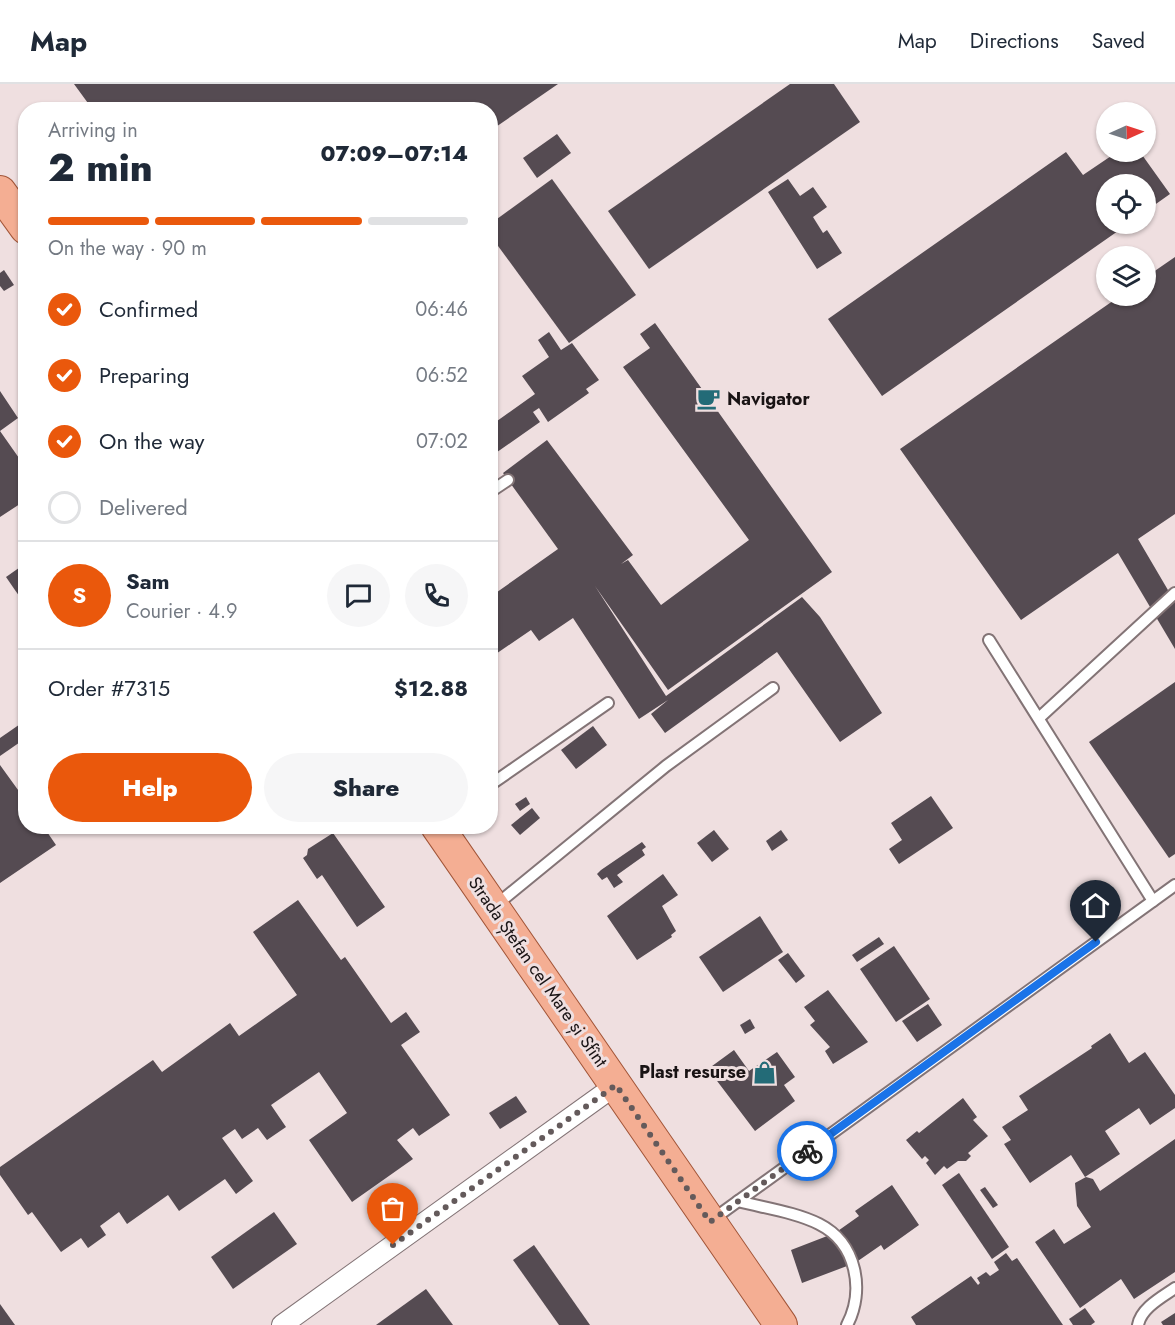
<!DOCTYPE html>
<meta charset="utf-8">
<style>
body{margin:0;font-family:Jost,sans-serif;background:#f6f6f7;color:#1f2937;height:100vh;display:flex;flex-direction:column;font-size:22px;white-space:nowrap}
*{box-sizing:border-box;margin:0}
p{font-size:20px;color:#747a83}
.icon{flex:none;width:33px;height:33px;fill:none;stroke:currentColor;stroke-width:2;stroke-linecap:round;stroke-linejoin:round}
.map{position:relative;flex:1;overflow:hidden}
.drawer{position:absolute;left:18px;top:18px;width:480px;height:732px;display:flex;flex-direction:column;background:#fff;border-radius:24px;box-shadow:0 2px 4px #0004}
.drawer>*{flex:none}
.needle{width:39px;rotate:87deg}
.controls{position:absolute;left:1096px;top:18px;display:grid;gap:12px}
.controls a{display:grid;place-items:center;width:60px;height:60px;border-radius:50%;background:#fff;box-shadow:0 2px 4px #0004;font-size:30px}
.pin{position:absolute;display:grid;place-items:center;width:51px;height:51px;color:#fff;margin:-62px -26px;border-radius:50% 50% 50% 0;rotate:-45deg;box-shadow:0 0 6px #0007}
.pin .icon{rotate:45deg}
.courier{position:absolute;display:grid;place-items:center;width:60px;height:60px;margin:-30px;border:4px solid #1a73e8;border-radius:50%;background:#fff;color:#222;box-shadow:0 2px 8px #0007}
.summary em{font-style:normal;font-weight:800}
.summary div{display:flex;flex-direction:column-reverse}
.summary{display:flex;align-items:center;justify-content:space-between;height:102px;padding:0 30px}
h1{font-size:39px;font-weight:800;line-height:45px}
.bar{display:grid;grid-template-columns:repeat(4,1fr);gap:9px 6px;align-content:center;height:72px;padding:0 30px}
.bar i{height:8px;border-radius:4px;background:#e0e1e3}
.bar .active{background:#ea580c}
.bar p{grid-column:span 4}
.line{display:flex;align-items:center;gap:15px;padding:0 30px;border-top:2px solid #e0e1e3}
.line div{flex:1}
.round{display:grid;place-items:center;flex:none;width:63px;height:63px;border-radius:32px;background:#f6f6f7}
ol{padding:0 30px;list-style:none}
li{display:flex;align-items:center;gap:18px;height:66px}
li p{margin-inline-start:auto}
li .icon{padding:6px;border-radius:50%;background:#ea580c;color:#fff;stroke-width:4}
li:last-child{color:#747a83}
li i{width:33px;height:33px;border:3px solid #e0e1e3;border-radius:50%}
.primary-button{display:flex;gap:12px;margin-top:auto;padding:12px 30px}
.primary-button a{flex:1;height:69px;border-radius:36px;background:#ea580c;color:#fff;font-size:24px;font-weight:800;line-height:69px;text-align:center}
.primary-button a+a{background:#f6f6f7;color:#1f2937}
header{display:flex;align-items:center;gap:36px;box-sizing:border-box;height:84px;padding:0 30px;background:#fff;border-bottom:2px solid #e0e1e3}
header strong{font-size:28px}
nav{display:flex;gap:33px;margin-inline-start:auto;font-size:21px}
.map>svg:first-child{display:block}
.building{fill:#554b52}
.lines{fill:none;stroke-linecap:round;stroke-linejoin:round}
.service-casing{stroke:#837476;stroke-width:14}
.minor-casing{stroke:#837476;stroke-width:22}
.primary-casing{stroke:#a25538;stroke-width:34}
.service{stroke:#fff;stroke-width:10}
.minor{stroke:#fff;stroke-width:20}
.primary{stroke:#f4ae93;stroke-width:32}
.done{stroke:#645a5b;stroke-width:6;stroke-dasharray:0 10.8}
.route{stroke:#1a73e8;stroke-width:8}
.labels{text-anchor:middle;stroke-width:6;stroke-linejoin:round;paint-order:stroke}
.poi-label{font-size:18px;font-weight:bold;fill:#191314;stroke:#efdfe0;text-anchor:start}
.street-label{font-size:18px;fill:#191314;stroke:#efdfe0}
</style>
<header>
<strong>Map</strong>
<nav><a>Map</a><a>Directions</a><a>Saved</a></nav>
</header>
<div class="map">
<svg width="1175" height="1241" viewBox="0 0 1175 1241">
<rect width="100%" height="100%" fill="#efdfe0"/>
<!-- building -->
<g class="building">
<path d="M74,0h484l-68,47v-21h-397z"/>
<path d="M790,0h44l26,38 -211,147 -41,-58z"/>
<path d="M557,50l14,19 -34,25 -14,-20z"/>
<path d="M1066,68l17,23 34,-23h23l30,42 -24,17v-27h-39v40h21l-246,172 -54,-77z"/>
<path d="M552,95l84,116 -67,48 -79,-108v-11z"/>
<path d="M788,95l12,17 13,-9 14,20 -14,10 10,16 4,-3 15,23 -25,16 -49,-77z"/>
<path d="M1175,173v257l-37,25 37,63v47l-57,-96 -97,67 -121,-171 220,-153h26v-19z"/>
<path d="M4,186l10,15 -10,6 -4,-5v-13z"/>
<path d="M655,239l177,249 -164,118 -73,-104 71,110 136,-99 18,20 62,96 -42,29 -63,-90 -112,81 -14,-19 17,-14 -29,19 -66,-101 -34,23 -8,-11 -41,28v-61l68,-48 -55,-76 44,-33 86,115 -12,9 7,-4 33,45 88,-65 -126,-173 27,-19 -10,-14z"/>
<path d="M549,248l12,18 11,-7 27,37 -13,9 3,4 -41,29 -9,-14 -6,4 7,10 -50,35v-31l45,-32 -13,-18 27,-19 -11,-17z"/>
<path d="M0,307l18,27 -18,13 26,37v32l-26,17z"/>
<path d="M26,479v43l-20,-29z"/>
<path d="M1175,598v172l-6,4 -80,-116z"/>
<path d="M26,636v18l-26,18v-18z"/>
<path d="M593,642l14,19 -31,24 -15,-19z"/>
<path d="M0,681l26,36v25h17l13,19 -56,38z"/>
<path d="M931,712l22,32 -54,36 -10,-15 13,-9 -11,-17z"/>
<path d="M526,713l4,7 -10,7 -5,-7z"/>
<path d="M532,724l8,10 -20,17 -9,-10z"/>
<path d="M714,746l15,19 -17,13 -15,-19z"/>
<path d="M781,746l7,10 -16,11 -6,-10z"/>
<path d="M333,749l52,74 -28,20 -35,-52 -5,4 -14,-21 4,-3 1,-6z"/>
<path d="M642,758l4,5 -4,3 3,5 -28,20 6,7 -9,6 -7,-11 -5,3 -5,-6 4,-4z"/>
<path d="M663,790l15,21 -16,11 14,25 -5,4 1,2 -35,23 -30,-44z"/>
<path d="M298,816l43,60 4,-3 46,66 15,-11 14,20 -19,13 49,70 -31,21 -6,-8 -16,12 16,19 -61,43 -43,-62 38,-27 -28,-41 -48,33 15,22 -19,13 -9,-12 -16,11 -7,-10 -13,9 31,43 -17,13 -11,-15 -46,32 -11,-16 -41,29 -8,-12 -19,14 6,9 -18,13 -7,-10 -20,14 -29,-40 -4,3 -28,-40v-8l153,-107 9,12 68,-49 9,13 58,-41 -44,-63z"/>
<path d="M760,832l23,36 -60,40 -24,-35z"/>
<path d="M879,853l5,7 -27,18 -5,-7z"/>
<path d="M894,862l36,53 -34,23 -36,-53z"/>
<path d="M788,869l17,23 -9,7 -18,-23z"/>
<path d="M828,906l40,52 -35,22 -8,-13 5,-4 -20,-22 5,-4 -11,-14z"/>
<path d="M928,920l14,21 -25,17 -15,-21z"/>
<path d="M750,935l5,9 -10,6 -5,-9z"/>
<path d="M1110,949l19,30 16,-11 30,43v13l-25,17 -11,-17 -34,23 15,23 -35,23 -14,-22 -41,28 -26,-39 7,-4 -9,-13 26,-17 -9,-14 73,-48 -1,-2z"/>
<path d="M734,966l15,21 28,-19 18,25 -11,8 11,16 -40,30 -47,-62z"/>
<path d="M516,1012l11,16 -27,17 -11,-16z"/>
<path d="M963,1014l14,19 -4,3 15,16 -20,17 3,3 -5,5h-8l-11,8 -3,-3 -9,9 -9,-12 3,-3 -4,-4 -3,3 -16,-19 11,-9 2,2z"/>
<path d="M1175,1055v133l-41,27 -13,-20 -41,29 -45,-66 19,-13 10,15 27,-17 -14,-21 -2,-23 11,-6 7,2 7,12z"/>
<path d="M959,1089l50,74 -17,12 -50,-74z"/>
<path d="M892,1101l27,40 -35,25 -3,-5 -26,18 -53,20 -11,-33 44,-17 24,-17 -4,-5z"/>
<path d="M985,1103l13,18 -5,3 -13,-18z"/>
<path d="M274,1128l23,32 -64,45 -22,-32z"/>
<path d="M534,1161l56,80h-31l-46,-65z"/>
<path d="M1006,1169l6,8 5,-3 46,67h-147l-5,-8 60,-41 7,9 2,-2 -3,-5 9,-6 4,4 9,-6 -5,-8z"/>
<path d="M426,1205l27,36h-77z"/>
<path d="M0,1220l15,21h-15z"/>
<path d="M1085,1224l10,14 -4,3h-18l-4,-6z"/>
<path d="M1175,1229v12h-12l-2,-3z"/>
</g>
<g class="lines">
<defs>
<g id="service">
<path d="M490,408l18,-12"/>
<path d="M989,556l164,261"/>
<path d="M1039,634l136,-125"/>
<path d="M490,701l118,-82"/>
<path d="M496,821l170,-139 107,-78"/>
<path d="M738,1117c26,7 57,11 81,23 38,19 46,67 28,101"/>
<path d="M712,1136l463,-335"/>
<path d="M1138,1241c3,-17 24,-28 37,-37"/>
</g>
<path id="minor" d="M282,1241l334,-240"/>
<g id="primary">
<path d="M0,108l26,36"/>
<path d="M437,742l344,499"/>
</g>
</defs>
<!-- service casing -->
<use href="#service" class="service-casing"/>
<!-- minor casing -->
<use href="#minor" class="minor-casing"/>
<!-- primary casing -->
<use href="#primary" class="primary-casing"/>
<!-- service -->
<use href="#service" class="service"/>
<!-- minor -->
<use href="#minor" class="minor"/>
<!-- primary -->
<use href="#primary" class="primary"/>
</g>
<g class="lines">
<!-- done -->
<path class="done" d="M393,1161l223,-160 94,137 97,-71"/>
<!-- route -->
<path class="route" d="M807,1067l289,-209"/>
</g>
<!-- icons -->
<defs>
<symbol id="cafe-bare" viewBox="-9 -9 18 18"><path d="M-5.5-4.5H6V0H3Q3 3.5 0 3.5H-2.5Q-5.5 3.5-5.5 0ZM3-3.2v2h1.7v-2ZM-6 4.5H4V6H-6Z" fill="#236b77" stroke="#efdfe0" stroke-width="2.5" paint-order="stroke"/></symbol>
<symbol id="shop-bare" viewBox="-9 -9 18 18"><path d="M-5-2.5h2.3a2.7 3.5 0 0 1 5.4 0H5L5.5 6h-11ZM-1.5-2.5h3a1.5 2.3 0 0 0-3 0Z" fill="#236b77" stroke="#efdfe0" stroke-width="2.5" paint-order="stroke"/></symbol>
</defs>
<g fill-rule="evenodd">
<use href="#cafe-bare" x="692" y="298" width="33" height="33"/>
<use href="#shop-bare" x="748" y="972" width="33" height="33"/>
</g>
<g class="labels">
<!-- poi labels -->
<g class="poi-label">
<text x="727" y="321">Navigator</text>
<text x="746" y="994" text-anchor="end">Plast resurse</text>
</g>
<!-- street labels -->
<g class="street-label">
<text transform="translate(538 888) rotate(55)" y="6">Strada Ștefan cel Mare și Sfînt</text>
</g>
</g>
</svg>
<div class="controls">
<a><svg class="needle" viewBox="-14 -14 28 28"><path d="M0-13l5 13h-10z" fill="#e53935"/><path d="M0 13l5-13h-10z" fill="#747a83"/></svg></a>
<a><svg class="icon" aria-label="locate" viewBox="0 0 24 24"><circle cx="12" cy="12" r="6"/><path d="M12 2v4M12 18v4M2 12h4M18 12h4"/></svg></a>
<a><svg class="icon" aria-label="layers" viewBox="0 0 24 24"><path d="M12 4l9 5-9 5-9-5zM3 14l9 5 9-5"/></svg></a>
</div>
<div class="pin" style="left:393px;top:1161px;background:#ea580c"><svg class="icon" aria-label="bag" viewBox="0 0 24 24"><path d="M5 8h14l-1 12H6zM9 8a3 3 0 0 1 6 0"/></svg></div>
<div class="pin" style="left:1096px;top:858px;background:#1f2937"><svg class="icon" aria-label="home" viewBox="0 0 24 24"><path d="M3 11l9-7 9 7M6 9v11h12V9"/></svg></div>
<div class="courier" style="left:807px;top:1067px"><svg class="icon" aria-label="bike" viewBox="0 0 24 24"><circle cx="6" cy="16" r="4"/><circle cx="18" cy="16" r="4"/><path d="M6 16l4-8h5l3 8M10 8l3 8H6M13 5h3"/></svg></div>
<section class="drawer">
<div class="summary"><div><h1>2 min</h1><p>Arriving in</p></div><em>07:09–07:14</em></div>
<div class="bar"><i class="active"></i><i class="active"></i><i class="active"></i><i></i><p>On the way · 90 m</p></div>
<ol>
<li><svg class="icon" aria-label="check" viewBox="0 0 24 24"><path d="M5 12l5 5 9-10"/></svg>Confirmed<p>06:46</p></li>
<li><svg class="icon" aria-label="check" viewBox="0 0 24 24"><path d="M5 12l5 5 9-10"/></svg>Preparing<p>06:52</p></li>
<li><svg class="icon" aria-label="check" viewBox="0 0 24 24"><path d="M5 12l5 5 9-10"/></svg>On the way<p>07:02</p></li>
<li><i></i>Delivered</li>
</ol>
<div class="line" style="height:108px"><b class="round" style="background:#ea580c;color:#fff">S</b><div><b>Sam</b><p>Courier · 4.9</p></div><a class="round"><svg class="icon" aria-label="chat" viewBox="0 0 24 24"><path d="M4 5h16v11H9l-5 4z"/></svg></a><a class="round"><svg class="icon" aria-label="phone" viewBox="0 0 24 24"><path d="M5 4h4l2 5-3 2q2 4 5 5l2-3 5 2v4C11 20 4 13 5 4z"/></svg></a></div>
<div class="line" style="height:78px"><div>Order #7315</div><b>$12.88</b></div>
<div class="primary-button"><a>Help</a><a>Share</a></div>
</section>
</div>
